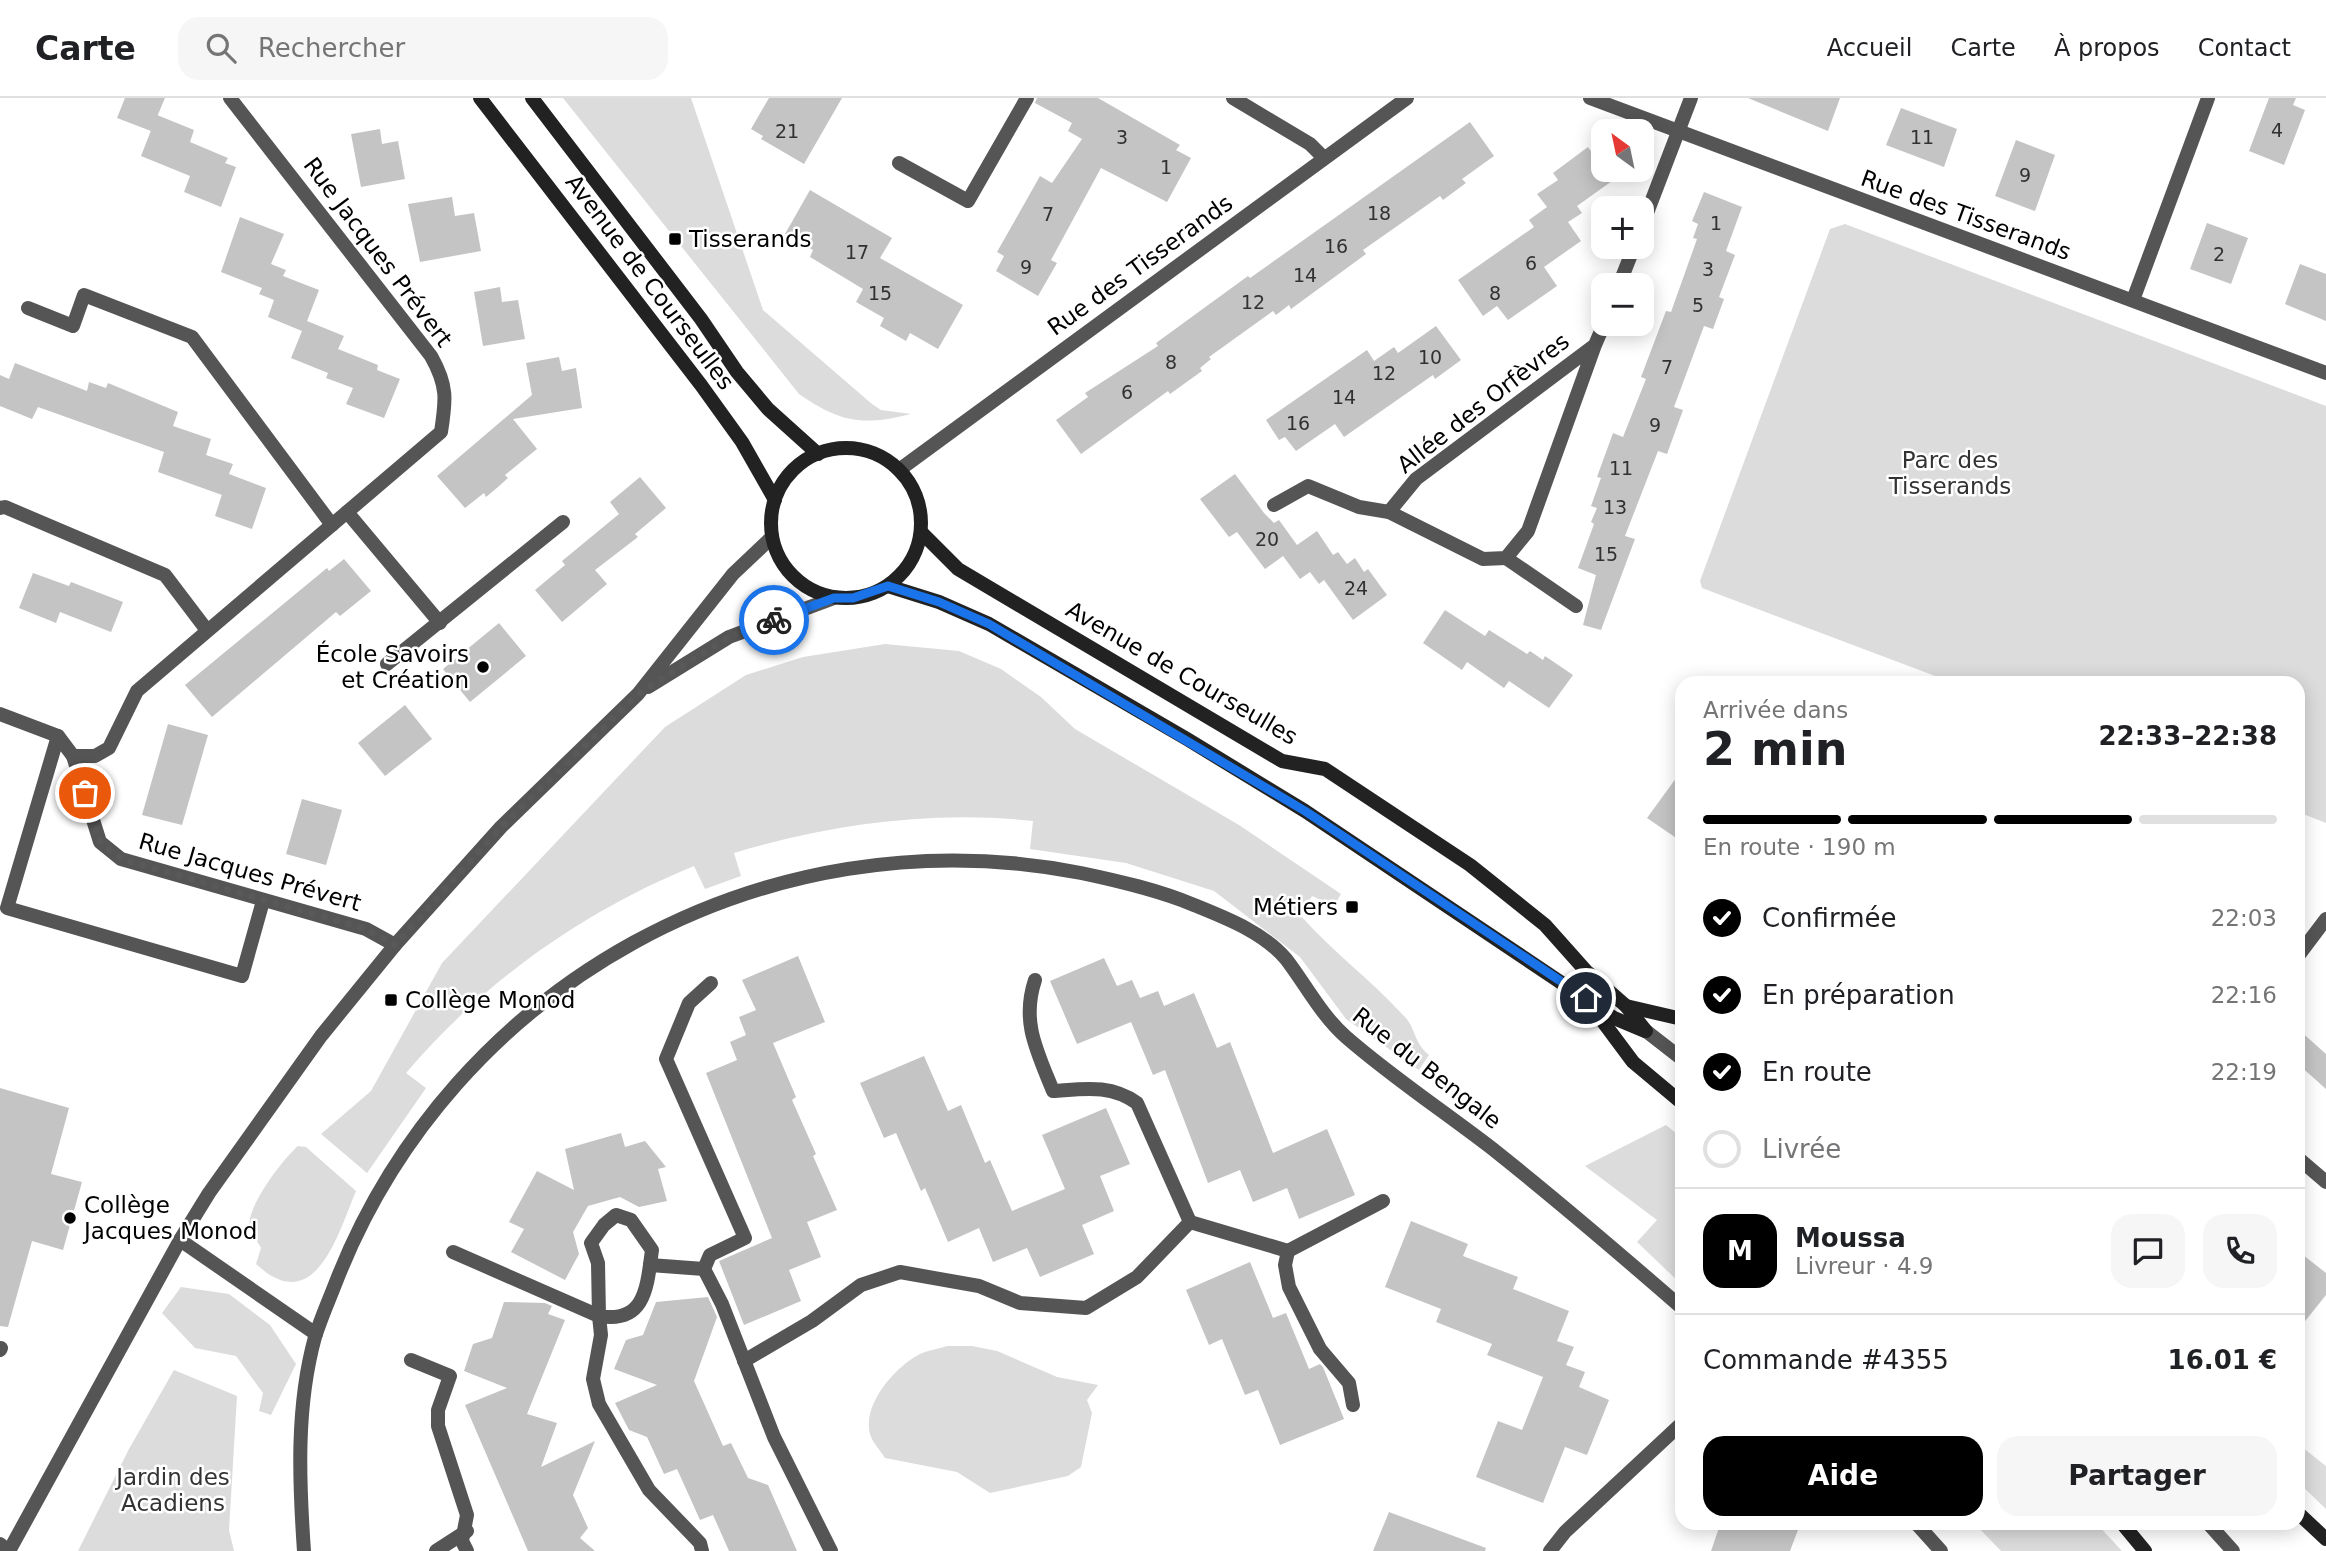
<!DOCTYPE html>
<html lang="fr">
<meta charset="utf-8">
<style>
body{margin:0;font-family:"DejaVu Sans",sans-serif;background:#f6f6f6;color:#202124;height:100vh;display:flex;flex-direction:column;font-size:26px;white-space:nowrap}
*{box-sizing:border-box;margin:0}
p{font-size:23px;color:#757577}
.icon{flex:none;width:38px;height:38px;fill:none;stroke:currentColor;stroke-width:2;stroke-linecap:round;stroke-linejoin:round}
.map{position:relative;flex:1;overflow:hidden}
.panel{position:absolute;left:1675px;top:578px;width:630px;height:854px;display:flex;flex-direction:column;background:#fff;border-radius:21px;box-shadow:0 4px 18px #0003}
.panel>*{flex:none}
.needle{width:46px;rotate:327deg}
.controls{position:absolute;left:1591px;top:21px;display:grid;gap:14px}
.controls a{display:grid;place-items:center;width:63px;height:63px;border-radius:14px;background:#fff;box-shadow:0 4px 18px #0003;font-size:35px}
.pin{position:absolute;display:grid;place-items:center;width:60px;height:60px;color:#fff;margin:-30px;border:4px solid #fff;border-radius:50%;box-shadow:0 2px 7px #0007}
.courier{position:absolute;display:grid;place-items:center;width:70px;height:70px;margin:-35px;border:5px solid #1a73e8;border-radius:50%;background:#fff;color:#222;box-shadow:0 2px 9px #0007}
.head em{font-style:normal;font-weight:600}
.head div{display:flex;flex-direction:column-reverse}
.head{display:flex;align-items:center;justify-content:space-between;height:119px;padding:0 28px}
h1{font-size:46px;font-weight:600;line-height:52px}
.bar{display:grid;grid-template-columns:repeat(4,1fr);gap:10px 7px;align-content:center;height:84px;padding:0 28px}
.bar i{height:9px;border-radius:5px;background:#e0e0e0}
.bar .selected{background:#000}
.bar p{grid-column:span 4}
.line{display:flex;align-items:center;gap:18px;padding:0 28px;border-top:2px solid #e0e0e0}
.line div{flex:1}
.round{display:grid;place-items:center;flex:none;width:74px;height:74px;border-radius:21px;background:#f6f6f6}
ol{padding:0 28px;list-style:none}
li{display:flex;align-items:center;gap:21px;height:77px}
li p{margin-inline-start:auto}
li .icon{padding:7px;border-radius:50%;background:#000;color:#fff;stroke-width:4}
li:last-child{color:#757577}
li i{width:38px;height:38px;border:4px solid #e0e0e0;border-radius:50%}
.cta{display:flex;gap:14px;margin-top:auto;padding:14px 28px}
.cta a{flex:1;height:80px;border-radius:21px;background:#000;color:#fff;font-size:28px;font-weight:600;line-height:80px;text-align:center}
.cta a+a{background:#f6f6f6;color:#202124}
header{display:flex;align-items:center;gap:42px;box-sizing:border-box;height:98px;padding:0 35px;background:#fff;border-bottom:2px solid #e0e0e0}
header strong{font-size:33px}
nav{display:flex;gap:38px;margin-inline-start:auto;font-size:24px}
.search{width:490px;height:63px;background:#f6f6f6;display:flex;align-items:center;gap:18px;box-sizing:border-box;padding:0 24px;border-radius:21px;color:#757577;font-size:26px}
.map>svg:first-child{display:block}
.green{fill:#dcdcdc}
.building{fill:#c4c4c4}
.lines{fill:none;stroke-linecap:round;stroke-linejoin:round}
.service{stroke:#555;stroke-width:14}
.pedestrian{stroke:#555;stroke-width:14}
.minor{stroke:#555;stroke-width:14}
.tertiary{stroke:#555;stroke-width:14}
.secondary{stroke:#222;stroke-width:14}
.done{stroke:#595959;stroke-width:7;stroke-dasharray:0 12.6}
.route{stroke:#1a73e8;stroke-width:9}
.poi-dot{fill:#000;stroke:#fff;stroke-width:2.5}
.labels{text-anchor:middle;stroke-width:5;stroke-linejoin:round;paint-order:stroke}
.number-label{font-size:19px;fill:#313131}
.street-label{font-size:23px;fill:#000;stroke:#fff}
.poi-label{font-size:23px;fill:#000;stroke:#fff;text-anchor:start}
.park-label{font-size:23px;fill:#333;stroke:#fff}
</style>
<header>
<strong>Carte</strong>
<div class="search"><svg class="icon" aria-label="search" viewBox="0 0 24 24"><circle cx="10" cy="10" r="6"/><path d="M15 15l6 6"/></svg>Rechercher</div>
<nav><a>Accueil</a><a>Carte</a><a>À propos</a><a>Contact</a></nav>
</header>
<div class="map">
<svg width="2326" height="1453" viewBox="0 0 2326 1453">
<rect width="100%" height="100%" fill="#fff"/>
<!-- green -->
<g class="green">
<path d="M563,0h128l72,212 109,94 9,6 30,4c-48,12 -70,9 -112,-20z"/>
<path d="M1845,126l481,182v417l-28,-11v-130h-347l-249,-94 -2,-7 130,-352z"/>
<path d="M885,546l74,7 42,18 40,28 34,32 164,96 102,69 -7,12 -22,-10 -11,20c32,36 70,64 102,99 13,12 10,27 26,40l-10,15 -73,-51 -46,-62 -86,-66 -88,-28 -96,-14 3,-28c-101,-11 -202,3 -299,32l7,23 -36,13 -11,-23c-110,45 -210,115 -288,207l20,15 -59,85 -46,-39 50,-43 71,-128 223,-236 81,-52 57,-18z"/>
<path d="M1666,1027l16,13 -2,145 -43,-41 20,-22 -72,-54z"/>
<path d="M298,1048l8,1 50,44c-18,43 -41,128 -100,73l5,-16c-3,-6 -9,-13 -11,-20 -5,-20 33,-69 48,-82z"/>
<path d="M181,1189l48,7 41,31 26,39 -25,51 -12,-4 4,-18 -27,-37 -41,-8 -33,-35z"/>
<path d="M947,1248h25l25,5 60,26 41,8 -11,15 5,13 -11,54 -13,9 -78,17 -33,-21 -72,-14c-4,-7 -13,-16 -15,-24 -8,-30 26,-68 50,-80 8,-4 19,-5 27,-8z"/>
<path d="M174,1272l63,26 -8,134 5,21h-156l51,-102z"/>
<path d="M2298,1346l28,22v43l-28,-27z"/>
<path d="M1974,1425h122l26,28h-121z"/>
</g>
<!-- building -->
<g class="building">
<path d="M125,0h40l-14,33 -34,-13z"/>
<path d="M769,0h73l-38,66 -43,-25 2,-3 -12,-7z"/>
<path d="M1037,0h61l82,47 -4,5 15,8 -24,44 -66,-34 -50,92 6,3 -19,33 -42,-25 8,-15 -7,-4 43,-76 12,7 30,-44 -14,-8 4,-8 -37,-20z"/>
<path d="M1748,0h92l-12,33z"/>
<path d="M2269,0h27l-3,7 12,5 -21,55 -35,-14z"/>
<path d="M1901,10l56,21 -13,38 -58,-22z"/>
<path d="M157,17l37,15 -4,12 38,16 -3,5 11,4 -15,40 -37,-15 6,-16 -49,-20z"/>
<path d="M1470,24l24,34 -32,23 4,4 -23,17 -3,-4 -77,54 3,4 -75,55 -2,-4 -13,10 -3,-4 -64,46 2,2 -11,9 2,3 -32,23 -2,-3 -87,63 -25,-34 32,-23 -3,-4 73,-47 -2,-3 92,-67 2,2z"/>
<path d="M380,31l2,15 16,-3 7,38 -44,8 -10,-53z"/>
<path d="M2016,42l39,15 -20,56 -40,-15z"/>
<path d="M1588,49l24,34 -35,25 5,7 -14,9 13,19 -37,26 13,19 -49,34 -11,-14 -14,10 -25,-36 76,-53 -5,-7 18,-13 -10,-13 21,-14 -5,-7z"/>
<path d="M810,92l82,48 -12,20 83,47 -25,44 -28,-16 -4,8 -26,-15 4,-8 -28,-16 7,-13 -53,-32 3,-7 -28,-16z"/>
<path d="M1704,94l38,15 -16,44 9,4 -16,42 5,2 -11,30 -9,-3 -30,81 9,3 -16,44 -9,-3 -33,85 10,3 -34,91 -18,-5 13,-50 -18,-7 16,-44 -3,-2 6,-14 -6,-2 10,-28 -4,-1 16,-44 10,4 23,-58 -5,-2 25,-66 5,1 26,-73 -4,-1 5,-14 -6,-3z"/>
<path d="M452,99l3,19 19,-3 7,38 -61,11 -12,-58z"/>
<path d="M240,119l44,17 -13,30 15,6 -3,6 36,14 -12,31 37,15 -6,13 40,16 -1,5 23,9 -16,39 -38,-14 7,-16 -27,-10 2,-5 -37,-15 11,-27 -34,-14 6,-17 -15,-6 3,-6 -41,-16z"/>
<path d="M2207,125l41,15 -17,46 -41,-15z"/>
<path d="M2300,166l26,10v47l-41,-17z"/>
<path d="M500,189l2,15 16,-2 7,39 -42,7 -9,-54z"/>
<path d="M1436,228l25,34 -26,19 -2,-4 -89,62 -9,-13 -39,27 -11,-14 -6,3 -13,-20 101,-70 7,11 20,-14 4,6z"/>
<path d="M559,259l3,14 14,-3 6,40 -69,11 24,30 -32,26 3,3 -10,9 -12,10 -2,-4 -19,15 -28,-32 95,-81 -6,-32z"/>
<path d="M15,265l72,28 2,-9 17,6 2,-5 70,29 -5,14 38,13 -5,16 27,9 -4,10 37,14 -14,41 -37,-13 9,-28 -2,7 -64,-23 6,-20 -126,-45 -6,12 -32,-13v-31l9,4z"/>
<path d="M1235,376l29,39 10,10 5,-3 18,25 20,-14 16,24 5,-3 9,12 8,-6 9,14 4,-3 19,26 -34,25 -29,-40 -5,4 -9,-12 -10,7 -17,-23 -18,13 -28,-37 -8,5 -29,-38z"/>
<path d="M640,379l26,31 -31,26 3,3 -43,33 12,14 -45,38 -27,-32 30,-25 -3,-4 57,-47 -9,-12z"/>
<path d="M344,461l27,32 -31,25 -4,-4 -124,105 -27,-32 142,-117 2,3z"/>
<path d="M33,475l36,13 2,-4 52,20 -12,30 -51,-20 -4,11 -37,-15z"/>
<path d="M1445,512l40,26 4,-6 38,24 3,-3 13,9 2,-4 28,19 -24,33 -40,-27 -5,7 -37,-26 -5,8 -39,-27z"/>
<path d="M499,525l27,33 -56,46 -27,-33z"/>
<path d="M405,607l27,34 -47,37 -27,-33z"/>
<path d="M168,626l40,11 -26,90 -40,-10z"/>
<path d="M1682,672v72l-35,-24z"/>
<path d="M302,701l40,11 -16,55 -40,-11z"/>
<path d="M798,858l27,66 -52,21 23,54 -4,3 24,54 -3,2 24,54 -30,12 14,35 -32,13 12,31 -57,24 -25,-64 53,-23 -66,-165 31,-13 -7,-18 16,-7 -7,-18 17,-7 -14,-30z"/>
<path d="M1104,860l13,28 15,-6 8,18 18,-7 6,15 30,-13 23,55 13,-6 43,111 54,-24 28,66 -56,24 -12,-31 -34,14 -13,-32 -32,13 -43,-113 -12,5 -22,-53 -54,22 -27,-63z"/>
<path d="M2298,931l28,25v35l-28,-25z"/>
<path d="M924,958l24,55 13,-6 24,58 5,-3 22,51 53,-22 -23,-54 64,-27 24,56 -30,12 14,35 -32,14 12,29 -54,23 -13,-29 -34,14 -14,-34 -31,14 -23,-54 -4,3 -25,-58 -12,5 -24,-55z"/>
<path d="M0,990l69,20 -18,66 31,8 -19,68 -31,-9 -24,86 -8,-1z"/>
<path d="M621,1035l4,14 20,-6 21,26 -8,2 9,32 -28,6 -19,-10 -32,9 -15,26 6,22 -14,26 -54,-28 13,-23 -15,-7 28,-51 37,19 -9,-41z"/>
<path d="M1411,1123l57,23 -5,12 55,21 -5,12 56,22 -12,30 17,6 -8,18 19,7 -6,15 30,13 -22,55 -22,-8 -22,56 -67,-26 22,-56 24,9 21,-53 -56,-22 5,-11 -56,-22 5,-13 -56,-22z"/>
<path d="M2298,1153l28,22v22l-28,35z"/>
<path d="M1250,1164l23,56 13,-5 23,56 11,-5 3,3 21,52 -64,26 -22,-55 -13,5 -23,-56 -13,6 -23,-55z"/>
<path d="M708,1199l9,20 -23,64 29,65 8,-3 17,35 20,7 29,66h-68l-16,-36 -13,5 -23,-51 -13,5 -17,-37 -18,-7 -14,-27 42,-18 -43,-16 12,-29 17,-5 13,-33z"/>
<path d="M504,1204l41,1 7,3 -4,8 17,6 -38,94 30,9 -16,44 54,-26 -22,54 15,33 -8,10 15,13h-67l-63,-146 42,-17 -43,-17 9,-27 19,-6z"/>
<path d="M1389,1414l97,36 -1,3h-112z"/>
<path d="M1721,1424h80l-11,29h-79z"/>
</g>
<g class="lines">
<!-- service -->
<g class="service">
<path d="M1274,407l34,-19 51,21 30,5"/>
<path d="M347,414l93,111"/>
<path d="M1506,460l70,48"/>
<path d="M387,566l176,-142"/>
<path d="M58,638l-51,172 235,68 21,-75"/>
<path d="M0,1252l1,-2"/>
<path d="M0,1446l8,7"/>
</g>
<!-- pedestrian -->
<g class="pedestrian">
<path d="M1035,882c-14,42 2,71 18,111 31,-2 57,-7 84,12l53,119"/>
<path d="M711,885l-22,20 -23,56 79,179 -35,17 -6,14 18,35 52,133 57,114"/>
<path d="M616,1117l15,5 21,30c-5,36 -6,74 -53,66l-1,-53 -7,-20 13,-18z"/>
<path d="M453,1154l146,64 2,19 -8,44 6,25 50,86 51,53 2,8"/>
<path d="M650,1167l54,4"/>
<path d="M411,1262l39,16 -12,34v16l29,89 -5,26 5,10"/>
<path d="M744,1263l68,-40 49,-36 39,-13 79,14 41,17 66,5 51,-31 53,-55 98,29"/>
<path d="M1353,1307l-4,-22 -29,-34 -31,-62 -4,-22 3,-14 95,-50"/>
<path d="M436,1453l31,-20"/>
</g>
<!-- minor -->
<g class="minor">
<path d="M1233,0l77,46 14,14"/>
<path d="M1590,0l736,275"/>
<path d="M899,65l69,38 59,-103"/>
<path d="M1642,128l49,-128"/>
<path d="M1619,187l15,-38"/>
<path d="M2133,202l75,-202"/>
<path d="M28,210l45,18 11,-31 108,42 140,188"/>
<path d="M1595,247l-67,186 -22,27 -23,1 -94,-47 27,-33 179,-134 9,-21"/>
<path d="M899,372l508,-372"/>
<path d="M0,410l5,-1 160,68 41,54"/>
<path d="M0,616l58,22 15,20h22l14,-8 28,-57 304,-259c5,-32 7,-46 -10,-76l-201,-258"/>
<path d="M73,658l27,86 21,17 245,70 29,16"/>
<path d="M2298,858l28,-37"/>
<path d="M2298,1060l28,24"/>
<path d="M180,1142l136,94"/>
<path d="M1915,1424l26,29"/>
<path d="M304,1453c-5,-71 -8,-145 11,-214 6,-19 14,-37 21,-55 116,-298 430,-471 745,-409 38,8 77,17 113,32 32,13 69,27 92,54 20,26 35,56 60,78 47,41 99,75 148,113 64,51 126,104 188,158"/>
<path d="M1550,1453l15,-19 117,-109"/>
</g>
<!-- tertiary -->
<g class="tertiary">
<path d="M648,589l81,-50 105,-39"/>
<path d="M1646,933l36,28"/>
<path d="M2207,1424l26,29"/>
<path d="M9,1453l171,-311 29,-47 112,-157 74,-91 106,-118 137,-133 95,-120 39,-37"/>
</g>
<!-- secondary -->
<g class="secondary">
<path d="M480,0l221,287 41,57 33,58"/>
<path d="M532,0l169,221 36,53 31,37 50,45"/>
<circle cx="846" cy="425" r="75"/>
<path d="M921,434l37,37 324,192 43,8 145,96 75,60 41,46 40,35 20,25"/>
<path d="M888,488l51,16 50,22 198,115 118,72 309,207 31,13"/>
<path d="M1626,908l56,13"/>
<path d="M1592,909l41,55 49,41"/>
<path d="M2298,1415l28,26"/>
<path d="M2121,1424l24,29"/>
</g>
</g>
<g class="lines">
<!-- done -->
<path class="done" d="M85,695l15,49 21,17 245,70 29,16 106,-118 137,-133 91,-57 45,-17"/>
<!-- route -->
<path class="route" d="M774,522l60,-22h19l35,-12 51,16 50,22 316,187 281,187"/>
</g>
<!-- markers -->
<g class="poi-dot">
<rect x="668" y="134" width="14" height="14" rx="3.5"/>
<circle cx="483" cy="569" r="7"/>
<rect x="1345" y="802" width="14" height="14" rx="3.5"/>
<rect x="384" y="895" width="14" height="14" rx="3.5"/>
<circle cx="70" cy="1120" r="7"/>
</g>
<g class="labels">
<!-- number labels -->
<g class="number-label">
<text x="2277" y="39">4</text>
<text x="787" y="40">21</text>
<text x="1122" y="46">3</text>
<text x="1922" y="46">11</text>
<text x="1166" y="76">1</text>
<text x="2025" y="84">9</text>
<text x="1379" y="122">18</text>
<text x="1048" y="123">7</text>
<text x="1716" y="132">1</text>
<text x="1336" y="155">16</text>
<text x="857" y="161">17</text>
<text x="2219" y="163">2</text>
<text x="1531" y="172">6</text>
<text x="1026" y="176">9</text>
<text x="1708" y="178">3</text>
<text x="1305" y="184">14</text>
<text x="880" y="202">15</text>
<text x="1495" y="202">8</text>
<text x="1253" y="211">12</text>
<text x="1698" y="214">5</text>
<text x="1430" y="266">10</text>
<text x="1171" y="271">8</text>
<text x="1667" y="276">7</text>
<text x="1384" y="282">12</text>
<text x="1127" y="301">6</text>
<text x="1344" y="306">14</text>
<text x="1298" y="332">16</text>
<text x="1655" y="334">9</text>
<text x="1621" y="377">11</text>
<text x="1615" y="416">13</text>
<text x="1267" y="448">20</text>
<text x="1606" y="463">15</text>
<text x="1356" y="497">24</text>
</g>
<!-- street labels -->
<g class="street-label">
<text transform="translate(1966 117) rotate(20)" y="8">Rue des Tisserands</text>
<text transform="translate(378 154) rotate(53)" y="8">Rue Jacques Prévert</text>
<text transform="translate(1140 167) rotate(-36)" y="8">Rue des Tisserands</text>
<text transform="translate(650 184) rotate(53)" y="8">Avenue de Courseulles</text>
<text transform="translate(1483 305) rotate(-38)" y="8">Allée des Orfèvres</text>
<text transform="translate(1182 575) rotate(30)" y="8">Avenue de Courseulles</text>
<text transform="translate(250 774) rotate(16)" y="8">Rue Jacques Prévert</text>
<text transform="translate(1427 970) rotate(38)" y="8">Rue du Bengale</text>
</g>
<!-- poi labels -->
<g class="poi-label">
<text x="689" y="149">Tisserands</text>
<text x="469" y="564" text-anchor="end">École Savoirs<tspan x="469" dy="26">et Création</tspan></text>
<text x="1338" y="817" text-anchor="end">Métiers</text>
<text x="405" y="910">Collège Monod</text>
<text x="84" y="1115">Collège<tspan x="84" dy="26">Jacques Monod</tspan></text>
</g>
<!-- park labels -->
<g class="park-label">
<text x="1950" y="370">Parc des<tspan x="1950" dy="26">Tisserands</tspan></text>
<text x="173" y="1387">Jardin des<tspan x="173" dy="26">Acadiens</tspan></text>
</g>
</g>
</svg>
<div class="controls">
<a><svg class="needle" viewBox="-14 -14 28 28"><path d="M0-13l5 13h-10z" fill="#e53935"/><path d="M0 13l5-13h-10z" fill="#757577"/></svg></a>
<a>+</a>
<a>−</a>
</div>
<div class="pin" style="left:85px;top:695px;background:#ea580c"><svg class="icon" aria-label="bag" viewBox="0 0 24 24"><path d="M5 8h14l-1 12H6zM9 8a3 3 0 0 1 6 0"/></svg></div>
<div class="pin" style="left:1586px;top:900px;background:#1f2937"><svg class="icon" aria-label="home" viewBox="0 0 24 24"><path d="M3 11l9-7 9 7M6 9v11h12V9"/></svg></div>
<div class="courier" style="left:774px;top:522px"><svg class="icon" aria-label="bike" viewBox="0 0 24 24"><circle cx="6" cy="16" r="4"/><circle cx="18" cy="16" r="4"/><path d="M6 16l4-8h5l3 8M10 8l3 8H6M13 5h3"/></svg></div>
<section class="panel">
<div class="head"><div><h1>2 min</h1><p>Arrivée dans</p></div><em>22:33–22:38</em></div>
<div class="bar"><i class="selected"></i><i class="selected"></i><i class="selected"></i><i></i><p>En route · 190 m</p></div>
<ol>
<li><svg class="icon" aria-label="check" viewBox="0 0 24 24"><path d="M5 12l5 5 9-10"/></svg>Confirmée<p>22:03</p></li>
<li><svg class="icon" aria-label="check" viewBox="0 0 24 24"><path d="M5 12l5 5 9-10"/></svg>En préparation<p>22:16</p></li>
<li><svg class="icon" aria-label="check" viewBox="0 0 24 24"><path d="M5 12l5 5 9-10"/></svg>En route<p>22:19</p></li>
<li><i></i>Livrée</li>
</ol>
<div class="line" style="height:126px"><b class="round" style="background:#000;color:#fff">M</b><div><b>Moussa</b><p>Livreur · 4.9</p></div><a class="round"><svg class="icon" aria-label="chat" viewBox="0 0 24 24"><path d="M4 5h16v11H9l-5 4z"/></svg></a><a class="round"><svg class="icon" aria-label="phone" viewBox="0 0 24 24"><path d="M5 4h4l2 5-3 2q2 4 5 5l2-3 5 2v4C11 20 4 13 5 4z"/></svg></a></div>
<div class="line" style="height:91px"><div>Commande #4355</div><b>16.01 €</b></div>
<div class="cta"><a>Aide</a><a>Partager</a></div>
</section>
</div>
